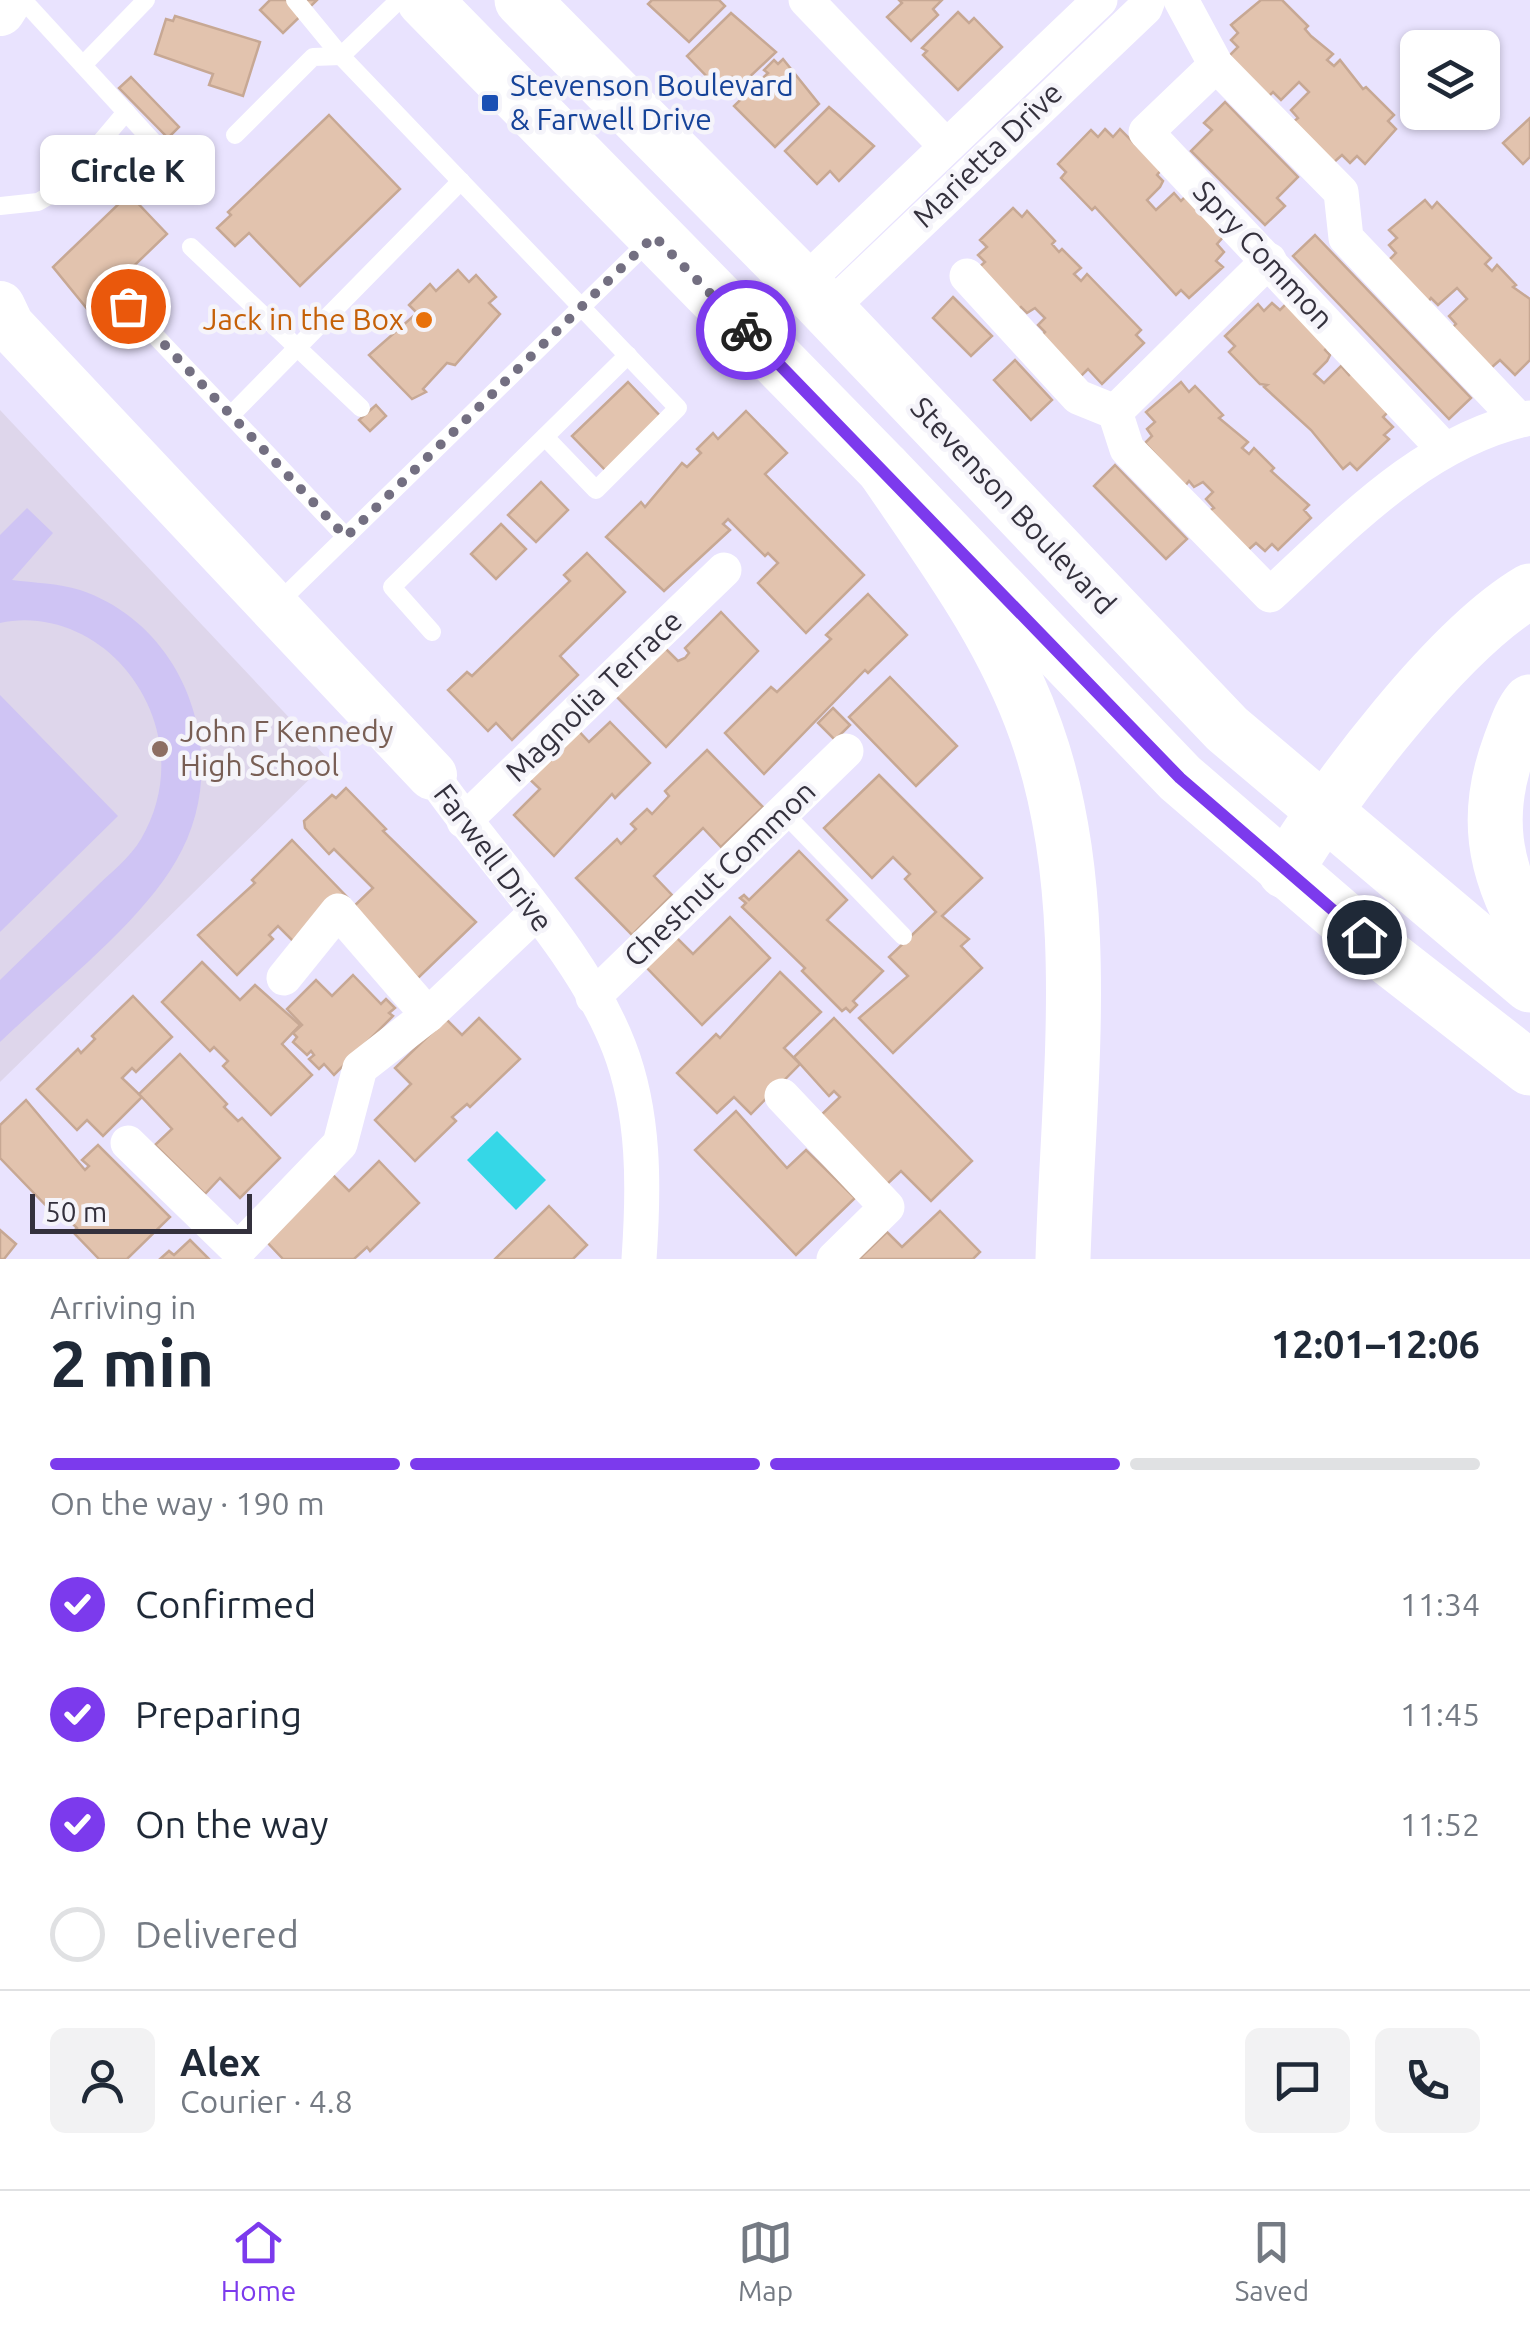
<!DOCTYPE html>
<meta charset="utf-8">
<style>
body{margin:0;font-family:Ubuntu,sans-serif;background:#f2f2f3;color:#1f2937;height:100vh;display:flex;flex-direction:column;font-size:38px;white-space:nowrap}
*{box-sizing:border-box;margin:0}
p{font-size:32px;color:#747a83}
.icon{flex:none;width:55px;height:55px;fill:none;stroke:currentColor;stroke-width:2;stroke-linecap:round;stroke-linejoin:round}
.map{position:relative;height:1259px;overflow:hidden}
.sheet{display:flex;flex-direction:column;background:#fff;flex:1}
.sheet>*{flex:none}
.buttons{position:absolute;left:1400px;top:30px;display:grid;gap:20px}
.buttons a{display:grid;place-items:center;width:100px;height:100px;border-radius:15px;background:#fff;box-shadow:0 2px 8px #0004;font-size:50px}
.scale{position:absolute;left:30px;bottom:25px;width:222px;box-sizing:border-box;padding-left:10px;border:5px solid #34313d;border-top:0;font-size:28px;line-height:35px;white-space:nowrap;color:#34313d;-webkit-text-stroke:8px #f5f4fa;paint-order:stroke}
.pin{position:absolute;display:grid;place-items:center;width:85px;height:85px;color:#fff;margin:-42px;border:5px solid #fff;border-radius:50%;box-shadow:0 2px 10px #0007}
.courier{position:absolute;display:grid;place-items:center;width:100px;height:100px;margin:-50px;border:8px solid #7c3aed;border-radius:50%;background:#fff;color:#222;box-shadow:0 2px 12px #0007}
.bubble{position:absolute;height:70px;border-radius:15px;background:#fff;box-shadow:0 2px 8px #0004;font-size:32px;font-weight:700;line-height:70px;text-align:center}
.overview em{font-style:normal;font-weight:700}
.overview div{display:flex;flex-direction:column-reverse}
.overview{display:flex;align-items:center;justify-content:space-between;height:170px;padding:0 50px}
h1{font-size:65px;font-weight:700;line-height:75px}
.bar{display:grid;grid-template-columns:repeat(4,1fr);gap:15px 10px;align-content:center;height:120px;padding:0 50px}
.bar i{height:12px;border-radius:8px;background:#e0e1e3}
.bar .selected{background:#7c3aed}
.bar p{grid-column:span 4}
.line{display:flex;align-items:center;gap:25px;padding:0 50px;border-top:2px solid #e0e1e3}
.line div{flex:1}
.round{display:grid;place-items:center;flex:none;width:105px;height:105px;border-radius:15px;background:#f2f2f3}
ol{padding:0 50px;list-style:none}
li{display:flex;align-items:center;gap:30px;height:110px}
li p{margin-inline-start:auto}
li .icon{padding:10px;border-radius:50%;background:#7c3aed;color:#fff;stroke-width:4}
li:last-child{color:#747a83}
li i{width:55px;height:55px;border:5px solid #e0e1e3;border-radius:50%}
.menu{display:flex;justify-content:space-around;align-items:center;height:140px;border-top:2px solid #e0e1e3;background:#fff;font-size:28px;color:#747a83}
.menu a{display:grid;justify-items:center;gap:5px}
.menu .selected{color:#7c3aed}
.map>svg:first-child{display:block}
.education{fill:#ded6eb}
.green{fill:#cfc4f4}
.water{fill:#35d7e7}
.building{fill:#e2c3ae;stroke:#c7a894;stroke-width:2.5}
.lines{fill:none;stroke-linecap:round;stroke-linejoin:round}
.lane{stroke:#fff;stroke-width:18}
.street{stroke:#fff;stroke-width:35}
.secondary{stroke:#fff;stroke-width:50}
.primary{stroke:#fff;stroke-width:55}
.highway{stroke:#fff;stroke-width:55}
.done{stroke:#736f81;stroke-width:10;stroke-dasharray:0 18}
.route{stroke:#7c3aed;stroke-width:12}
.transit-dot{fill:#1a4fb4;stroke:#f5f4fa;stroke-width:4}
.food-dot{fill:#e8710a;stroke:#f5f4fa;stroke-width:4}
.education-dot{fill:#8d6e63;stroke:#f5f4fa;stroke-width:4}
.labels{text-anchor:middle;stroke-width:9;stroke-linejoin:round;paint-order:stroke}
.transit-label{font-size:30px;fill:#164399;stroke:#f5f4fa;text-anchor:start}
.street-label{font-size:30px;fill:#34313d;stroke:#f5f4fa}
.food-label{font-size:30px;fill:#c56008;stroke:#f5f4fa;text-anchor:end}
.education-label{font-size:30px;fill:#785e54;stroke:#f5f4fa;text-anchor:start}
</style>
<div class="map">
<svg width="1530" height="1259" viewBox="0 0 1530 1259">
<rect width="100%" height="100%" fill="#e9e3fe"/>
<!-- education -->
<path class="education" d="M0,410l329,350 -329,322z"/>
<!-- green -->
<g class="green">
<path d="M27,508l26,25 -41,47c22,3 46,3 68,10 110,37 154,174 96,271 -37,64 -122,129 -176,181v-62c31,-30 63,-61 94,-91 16,-16 36,-31 47,-50 35,-59 23,-129 -22,-177 -29,-31 -76,-49 -119,-39v-88z"/>
<path d="M0,695l118,121 -118,116z"/>
</g>
<!-- water -->
<path class="water" d="M497,1131l49,49 -30,30 -49,-50z"/>
<!-- building -->
<g class="building">
<path d="M270,0h47l-34,33 -23,-23z"/>
<path d="M652,0h67l6,6 -36,36 -41,-38z"/>
<path d="M899,0h43l-9,9 5,6 -27,26 -24,-24 15,-14z"/>
<path d="M1261,0h21l26,26 -3,3 6,7 22,18 -6,6 7,6 6,-6 23,29 3,-2 28,28 -6,6 8,8 -31,35 -8,-8 -7,7 -8,-8 -9,8 -40,-41 5,-4 -7,-8 18,-18 -10,-10 -18,18 -8,-8 -4,4 -40,-40 9,-9 -7,-7 7,-7 -7,-8z"/>
<path d="M958,12l11,11 5,-5 28,29 -44,43 -35,-35 4,-4 -5,-3z"/>
<path d="M731,13l45,39 -36,34 -8,-9 -13,12 -32,-33z"/>
<path d="M175,16l85,26 -17,54 -34,-11 4,-11 -58,-20 11,-35 7,2z"/>
<path d="M783,59l36,45 -44,43 -41,-41 34,-33 -4,-3 10,-10 4,4z"/>
<path d="M131,77l48,50 -11,11 -49,-50z"/>
<path d="M1225,102l73,75 -21,21 8,8 -20,19 -74,-74 21,-21 -8,-7z"/>
<path d="M829,107l45,39 -35,35 -9,-10 -13,13 -32,-33z"/>
<path d="M329,115l71,74 -100,97 -51,-53 -14,13 -18,-18 14,-13 -3,-3z"/>
<path d="M1530,118v39l-7,7 -20,-21z"/>
<path d="M1105,129l8,8 7,-8 41,41 -4,5 6,6 -3,6 -13,13 9,10 18,-17 7,8 4,-4 39,39 -7,8 7,8 -8,9 7,6 -34,31 -8,-8 -5,5 -81,-88 -3,3 -31,-32 5,-6 -8,-8 33,-34 7,7z"/>
<path d="M129,194l38,40 -79,76 -35,-43z"/>
<path d="M1425,200l7,8 5,-6 54,56 -6,6 7,7 5,-6 19,20 -3,2 17,12v61l-15,15 -15,-15 -9,8 -39,-40 4,-4 -7,-8 18,-17 -10,-11 -19,17 -7,-7 -3,4 -40,-41 8,-8 -7,-8 8,-7 -8,-8z"/>
<path d="M1013,208l9,9 5,-6 28,30 -3,3 7,8 3,-3 19,19 -7,6 7,7 6,-7 54,56 -5,5 8,8 -42,41 -14,-15 -8,8 -39,-41 4,-4 -7,-7 7,-7 -10,-10 -8,5 -6,-6 -4,4 -40,-42 8,-7 -7,-7 9,-8 -7,-7z"/>
<path d="M1315,235l156,163 -22,21 -156,-163z"/>
<path d="M458,270l11,12 7,-7 20,22 -7,6 11,11 -45,51 -8,-2 -24,26 3,3 -14,7 -43,-44 48,-42 -8,-8 21,-21 6,7z"/>
<path d="M953,297l39,39 -21,20 -38,-38z"/>
<path d="M1272,303l8,7 7,-7 42,42 -4,5 5,5 -3,6 -13,13 10,9 17,-17 8,9 3,-4 38,39 -7,7 10,10 -9,8 5,4 -32,31 -7,-7 -7,6 -32,-39 -47,-43 3,-2 -7,-1 -31,-32 6,-6 -10,-10 33,-32 6,7z"/>
<path d="M1015,360l37,40 -21,20 -37,-40z"/>
<path d="M628,382l35,37 -55,54 -36,-37z"/>
<path d="M1181,382l8,10 6,-6 28,29 -4,3 29,24 -6,6 7,6 5,-6 20,20 -3,3 38,34 -5,5 7,8 -33,32 -6,-6 -7,7 -9,-8 -9,8 -38,-40 5,-3 -8,-9 7,-7 -10,-10 -9,5 -5,-6 -4,5 -40,-43 7,-7 -5,-7 8,-7 -9,-10z"/>
<path d="M376,405l10,11 -16,15 -11,-11z"/>
<path d="M746,411l41,42 -22,21 99,101 -58,58 -48,-50 20,-20 -10,-10 -3,3 -37,-37 -5,5 7,6 -66,61 -58,-54 35,-35 4,5 37,-44 5,4 14,-14 -4,-4 16,-16 5,6z"/>
<path d="M1115,465l72,74 -21,20 -72,-73z"/>
<path d="M541,482l27,28 -32,32 -28,-27z"/>
<path d="M501,524l25,25 -30,30 -25,-25z"/>
<path d="M587,553l38,39 -65,64 18,19 -66,65 -16,-17 -8,8 -40,-41 19,-18 5,4 98,-95 -6,-6z"/>
<path d="M868,594l39,41 -39,38 -3,-3 -101,104 -39,-41 46,-46 6,5 54,-53 -5,-4z"/>
<path d="M721,612l37,39 -92,96 -57,-58 50,-47 19,19 7,-3 4,-5 -4,-5z"/>
<path d="M890,677l67,69 -41,40 -67,-69z"/>
<path d="M833,708l17,17 -15,15 -17,-17z"/>
<path d="M610,722l40,41 -35,35 -3,-4 -58,62 -40,-41 26,-26 -17,-16 51,-47 15,16z"/>
<path d="M707,750l56,57 -42,40 -18,-19 -49,48 18,19 -40,40 -56,-57 41,-39 4,5 15,-15 -5,-5 16,-15 5,5 17,-18 -4,-5z"/>
<path d="M879,775l103,103 -40,38 27,23 -8,7 21,22 -89,85 -34,-35 49,-42 -19,-19 47,-45 -31,-33 5,-5 -17,-17 -21,21 -48,-50z"/>
<path d="M346,788l40,41 -3,2 93,91 -58,56 -67,-69 22,-21 -39,-39 -5,5 -24,-26 -1,-7 28,-26 4,3z"/>
<path d="M292,840l56,58 -50,48 -20,-20 -9,9 4,4 -36,36 -39,-40 57,-52 -3,-3z"/>
<path d="M799,851l48,49 -20,20 56,51 -30,30 4,4 -7,7 -4,-4 -4,3 -40,-40 3,-3 -63,-61 4,-4 -6,-5 4,-3 5,5z"/>
<path d="M730,917l40,41 -68,67 -56,-58 30,-30 17,17z"/>
<path d="M202,962l38,38 15,-15 45,40 -18,19 30,31 -41,40 -48,-49 5,-5 -14,-14 -4,4 -48,-49z"/>
<path d="M780,972l41,40 -37,36 16,16 -49,50 -17,-17 -17,16 -40,-40 39,-39 4,4z"/>
<path d="M353,975l28,29 5,-5 9,9 -6,5 4,3 -59,59 -10,-11 -5,5 -10,-10 5,-4 -3,-4 -4,4 -14,-13 4,-5 -4,-4 9,-8 -15,-16 29,-29 16,16z"/>
<path d="M133,996l39,41 -36,35 -4,-4 -10,10 20,19 -39,39 -16,-16 -10,10 -40,-41 41,-40 3,4 14,-14 -3,-3z"/>
<path d="M479,1018l41,41 -50,48 -3,-3 -15,13 4,4 -41,40 -40,-41 36,-36 -16,-16 51,-49 16,16z"/>
<path d="M834,1018l138,143 -41,40 -30,-30 -16,15 -67,-68 22,-21 -6,-6 -5,5 -35,-39z"/>
<path d="M180,1054l47,50 -3,3 14,14 4,-3 38,40 -40,40 -20,-20 -15,16 -50,-49 17,-16 -33,-35z"/>
<path d="M26,1100l59,70 4,-4 -7,-6 16,-15 72,72 -43,42h-28l-26,-27 4,-4 -12,-12 -5,4 -60,-62v-33z"/>
<path d="M736,1111l51,57 19,-18 49,48 -59,57 -101,-105z"/>
<path d="M379,1161l40,42 -49,48 -3,-4 -13,12h-71l-17,-18 66,-67 17,17z"/>
<path d="M549,1206l38,39 -14,14h-78z"/>
<path d="M940,1211l40,41 -7,7h-114l28,-27 15,15z"/>
<path d="M0,1230l16,14 -12,15h-4z"/>
<path d="M190,1240l19,19h-49l9,-8 5,4z"/>
</g>
<g class="lines">
<!-- lane -->
<g class="lane">
<path d="M23,0l178,194"/>
<path d="M295,0l46,56 337,352 -82,82 -51,-53"/>
<path d="M83,65l63,-65"/>
<path d="M235,135l78,-78 28,-1 58,-56"/>
<path d="M0,206l38,-4 23,-13 65,-77"/>
<path d="M191,247l170,161"/>
<path d="M128,307l218,230"/>
<path d="M231,415l230,-234"/>
<path d="M278,603l371,-362"/>
<path d="M432,632l-40,-45 236,-232"/>
<path d="M784,813l119,123"/>
</g>
<!-- street -->
<g class="street">
<path d="M806,0l140,146"/>
<path d="M1181,0l35,65 125,127 5,46 173,182"/>
<path d="M1216,65l-70,67 299,318"/>
<path d="M967,276l111,121 37,15 12,37 143,146c76,-70 154,-155 260,-177"/>
<path d="M803,284l297,-284"/>
<path d="M828,310l317,-302 3,-8"/>
<path d="M1115,412l154,-152"/>
<path d="M432,775c59,86 149,174 187,272 26,67 25,141 20,212"/>
<path d="M464,821l260,-251"/>
<path d="M284,978l54,-67 90,104"/>
<path d="M593,997l253,-246"/>
<path d="M782,1096l105,111 -53,52"/>
<path d="M128,1143l110,107 102,-106 20,-76 68,-53 108,-102"/>
</g>
<!-- secondary -->
<g class="secondary">
<path d="M0,11l7,-11"/>
<path d="M0,306l9,19 423,450"/>
</g>
<!-- primary -->
<g class="primary">
<path d="M424,0l460,469 296,309 210,181 140,109"/>
<path d="M522,0l281,284 424,445 303,256"/>
</g>
<!-- highway -->
<g class="highway">
<path d="M884,469c57,84 118,165 152,262 59,165 32,356 27,528"/>
<path d="M1530,702c-10,12 -14,27 -20,42 -26,70 -17,125 20,189"/>
<path d="M1285,871c52,-84 162,-231 245,-280"/>
</g>
</g>
<g class="lines">
<!-- done -->
<path class="done" d="M128,306l218,231 308,-301 92,94"/>
<!-- route -->
<path class="route" d="M746,330l434,448 184,159"/>
</g>
<!-- markers -->
<rect class="transit-dot" x="480" y="93" width="20" height="20" rx="5"/>
<circle class="food-dot" cx="424" cy="320" r="10"/>
<circle class="education-dot" cx="160" cy="749" r="10"/>
<g class="labels">
<!-- transit labels -->
<g class="transit-label">
<text x="510" y="96">Stevenson Boulevard<tspan x="510" dy="34">&amp; Farwell Drive</tspan></text>
</g>
<!-- street labels -->
<g class="street-label">
<text transform="translate(988 155) rotate(-44)" y="10">Marietta Drive</text>
<text transform="translate(1263 255) rotate(47)" y="10">Spry Common</text>
<text transform="translate(1013 506) rotate(47)" y="10">Stevenson Boulevard</text>
<text transform="translate(594 696) rotate(-44)" y="10">Magnolia Terrace</text>
<text transform="translate(493 858) rotate(53)" y="10">Farwell Drive</text>
<text transform="translate(720 874) rotate(-44)" y="10">Chestnut Common</text>
</g>
<!-- food labels -->
<g class="food-label">
<text x="404" y="330">Jack in the Box</text>
</g>
<!-- education labels -->
<g class="education-label">
<text x="180" y="742">John F Kennedy<tspan x="180" dy="34">High School</tspan></text>
</g>
</g>
</svg>
<div class="buttons">
<a><svg class="icon" aria-label="layers" viewBox="0 0 24 24"><path d="M12 4l9 5-9 5-9-5zM3 14l9 5 9-5"/></svg></a>
</div>
<div class="scale">50 m</div>
<div class="pin" style="left:128px;top:306px;background:#ea580c"><svg class="icon" aria-label="bag" viewBox="0 0 24 24"><path d="M5 8h14l-1 12H6zM9 8a3 3 0 0 1 6 0"/></svg></div>
<div class="pin" style="left:1364px;top:937px;background:#1f2937"><svg class="icon" aria-label="home" viewBox="0 0 24 24"><path d="M3 11l9-7 9 7M6 9v11h12V9"/></svg></div>
<div class="courier" style="left:746px;top:330px"><svg class="icon" aria-label="bike" viewBox="0 0 24 24"><circle cx="6" cy="16" r="4"/><circle cx="18" cy="16" r="4"/><path d="M6 16l4-8h5l3 8M10 8l3 8H6M13 5h3"/></svg></div>
<div class="bubble" style="left:40px;top:135px;width:175px">Circle K</div>
</div>
<section class="sheet">
<div class="overview"><div><h1>2 min</h1><p>Arriving in</p></div><em>12:01–12:06</em></div>
<div class="bar"><i class="selected"></i><i class="selected"></i><i class="selected"></i><i></i><p>On the way · 190 m</p></div>
<ol>
<li><svg class="icon" aria-label="check" viewBox="0 0 24 24"><path d="M5 12l5 5 9-10"/></svg>Confirmed<p>11:34</p></li>
<li><svg class="icon" aria-label="check" viewBox="0 0 24 24"><path d="M5 12l5 5 9-10"/></svg>Preparing<p>11:45</p></li>
<li><svg class="icon" aria-label="check" viewBox="0 0 24 24"><path d="M5 12l5 5 9-10"/></svg>On the way<p>11:52</p></li>
<li><i></i>Delivered</li>
</ol>
<div class="line" style="height:180px"><a class="round"><svg class="icon" aria-label="person" viewBox="0 0 24 24"><circle cx="12" cy="8" r="4"/><path d="M4 21q1-7 8-7t8 7"/></svg></a><div><b>Alex</b><p>Courier · 4.8</p></div><a class="round"><svg class="icon" aria-label="chat" viewBox="0 0 24 24"><path d="M4 5h16v11H9l-5 4z"/></svg></a><a class="round"><svg class="icon" aria-label="phone" viewBox="0 0 24 24"><path d="M5 4h4l2 5-3 2q2 4 5 5l2-3 5 2v4C11 20 4 13 5 4z"/></svg></a></div>
</section>
<nav class="menu">
<a class="selected"><svg class="icon" aria-label="home" viewBox="0 0 24 24"><path d="M3 11l9-7 9 7M6 9v11h12V9"/></svg>Home</a>
<a><svg class="icon" aria-label="map" viewBox="0 0 24 24"><path d="M3 6l6-2 6 2 6-2v14l-6 2-6-2-6 2zM9 4v14M15 6v14"/></svg>Map</a>
<a><svg class="icon" aria-label="saved" viewBox="0 0 24 24"><path d="M7 4h10v16l-5-4-5 4z"/></svg>Saved</a>
</nav>
